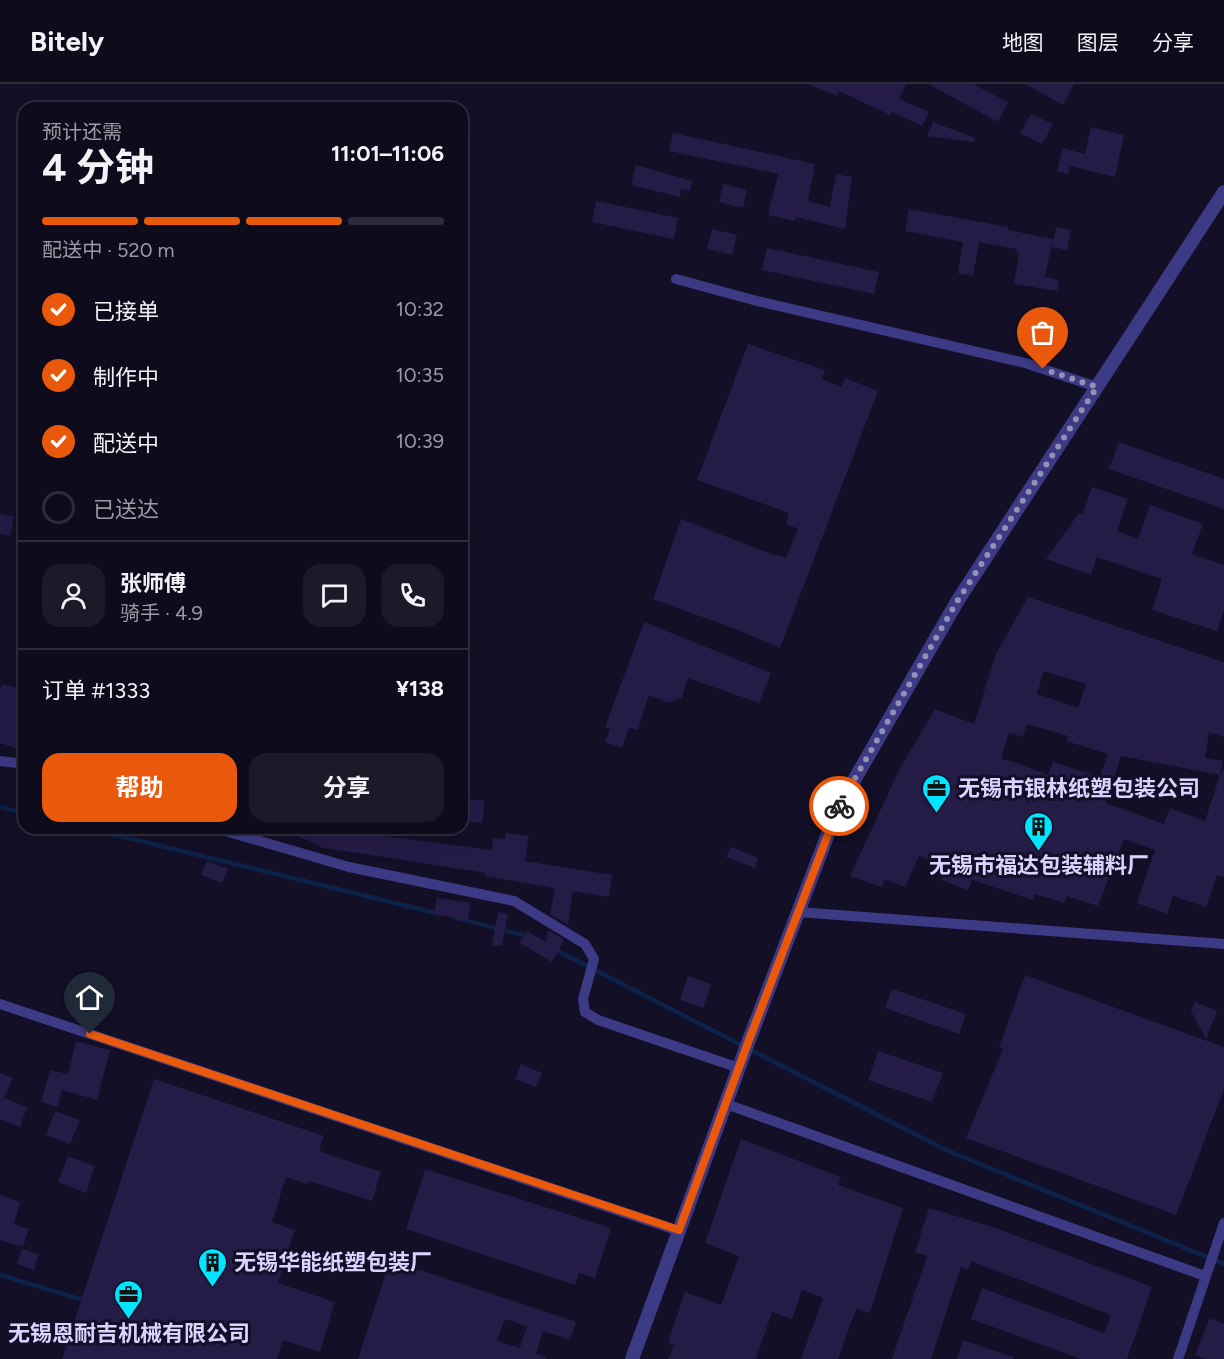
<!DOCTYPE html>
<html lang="zh">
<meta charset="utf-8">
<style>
body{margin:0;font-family:Figtree,"Noto Sans SC",sans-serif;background:#1c1929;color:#f1f3f6;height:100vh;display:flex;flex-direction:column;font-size:22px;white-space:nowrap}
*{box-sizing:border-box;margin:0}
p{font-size:20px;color:#9b9ba3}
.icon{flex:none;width:33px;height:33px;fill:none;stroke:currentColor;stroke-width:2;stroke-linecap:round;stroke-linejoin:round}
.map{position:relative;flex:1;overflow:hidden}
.drawer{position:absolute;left:18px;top:18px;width:450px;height:732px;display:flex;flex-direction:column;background:#0e0b1c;border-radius:18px;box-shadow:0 6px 24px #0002,0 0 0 2px #2e2b3b}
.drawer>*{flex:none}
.pin{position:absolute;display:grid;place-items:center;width:51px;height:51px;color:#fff;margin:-62px -26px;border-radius:50% 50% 50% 0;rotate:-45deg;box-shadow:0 0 6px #0007}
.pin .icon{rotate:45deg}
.courier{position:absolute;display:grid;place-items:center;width:60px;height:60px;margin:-30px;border:4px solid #ea580c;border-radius:50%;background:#fff;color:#222;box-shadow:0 2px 8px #0007}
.headline em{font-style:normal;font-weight:700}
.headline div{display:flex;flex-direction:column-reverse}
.headline{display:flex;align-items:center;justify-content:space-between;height:102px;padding:0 24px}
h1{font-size:39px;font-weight:700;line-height:45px}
.bar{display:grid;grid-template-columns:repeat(4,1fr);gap:9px 6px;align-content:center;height:72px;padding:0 24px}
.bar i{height:8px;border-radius:4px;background:#2e2b3b}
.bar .on{background:#ea580c}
.bar p{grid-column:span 4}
.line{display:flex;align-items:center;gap:15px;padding:0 24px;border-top:2px solid #2e2b3b}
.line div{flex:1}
.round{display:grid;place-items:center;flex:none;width:63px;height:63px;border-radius:18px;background:#1c1929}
ol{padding:0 24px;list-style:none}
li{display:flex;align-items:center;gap:18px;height:66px}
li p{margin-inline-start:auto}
li .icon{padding:6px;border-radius:50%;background:#ea580c;color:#fff;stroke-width:4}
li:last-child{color:#9b9ba3}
li i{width:33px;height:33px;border:3px solid #2e2b3b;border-radius:50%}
.primary-button{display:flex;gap:12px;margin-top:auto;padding:12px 24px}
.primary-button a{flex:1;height:69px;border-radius:18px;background:#ea580c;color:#fff;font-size:24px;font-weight:700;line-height:69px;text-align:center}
.primary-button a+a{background:#1c1929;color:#f1f3f6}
header{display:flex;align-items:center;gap:36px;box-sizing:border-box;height:84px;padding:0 30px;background:#0e0b1c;border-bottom:2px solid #2e2b3b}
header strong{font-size:28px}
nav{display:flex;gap:33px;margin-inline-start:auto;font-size:21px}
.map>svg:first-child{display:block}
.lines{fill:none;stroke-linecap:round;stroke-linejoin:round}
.stream{stroke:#0c2248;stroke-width:4.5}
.building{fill:#241b47;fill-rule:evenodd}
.minor{stroke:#3d3a85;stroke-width:10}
.tertiary{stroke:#3d3a85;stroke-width:14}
.done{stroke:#948fb3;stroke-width:6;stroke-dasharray:0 10.8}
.route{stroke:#ea580c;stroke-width:8}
.labels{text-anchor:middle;stroke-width:6;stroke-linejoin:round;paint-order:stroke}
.poi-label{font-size:22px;font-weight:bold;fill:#d9d4ff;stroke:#130f26;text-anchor:start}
</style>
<header>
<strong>Bitely</strong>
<nav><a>地图</a><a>图层</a><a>分享</a></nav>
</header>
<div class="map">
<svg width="1224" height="1275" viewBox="0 0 1224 1275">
<rect width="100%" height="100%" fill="#130f26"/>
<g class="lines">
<!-- stream -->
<g class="stream">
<path d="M0,723l24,6"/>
<path d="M87,744l353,86"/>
<path d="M457,834l73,19"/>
<path d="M554,865l392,201 278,114"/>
<path d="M0,1191l86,26"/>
</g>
</g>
<!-- building -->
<g class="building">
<path d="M807,0h99l-7,15 30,13 -7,14 -30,-14 -2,3 -51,-24 -2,5z"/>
<path d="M928,0h45l35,18 -10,20z"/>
<path d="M1025,0h49l-11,21z"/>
<path d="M1031,30l22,10 -11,20 -22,-11z"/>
<path d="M933,38l42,16 -1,4 -47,-6z"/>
<path d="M1091,43l33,8 -9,42 -45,-11 -2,8 -11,-3 6,-23 22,6z"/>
<path d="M673,49l142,31 -7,37 22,6 6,-33 16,3 -7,52 -49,-12 -1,4 -27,-6 10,-41 -109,-23z"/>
<path d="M636,81l56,16 -2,10 -9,-2 -1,8 -49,-12z"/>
<path d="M723,100l24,6 -4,18 -24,-6z"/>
<path d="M596,117l82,17 -4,21 -82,-17z"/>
<path d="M909,125l99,18v3l45,9 -8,38 14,3 -2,11 -43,-7 5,-31h-2v-4l-38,-7 -6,34 -15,-3 5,-31 -58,-11z"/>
<path d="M1056,143l15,3 -4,20 -15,-3z"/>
<path d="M712,145l25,6 -5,20 -25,-6z"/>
<path d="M767,164l112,24 -5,22 -112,-24z"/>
<path d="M748,260l77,26 -3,9 19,8 4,-9 33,13 -98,257 -42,-18 -85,-31 28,-80 93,36 1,-1 11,4 12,-29 -12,-5 3,-11 -92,-33z"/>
<path d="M1119,358l105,37v30l-115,-40z"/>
<path d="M1092,403l36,12 -11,32 21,8 12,-34 53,19 -11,30 32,11v45l-7,21 -65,-21 10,-31 -65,-22 -6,18 -45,-16 33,-46 4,1z"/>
<path d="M0,430l14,3 -4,19 -10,-2z"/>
<path d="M1028,513l196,65v75l-15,-5 -4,26 18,3 -3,14 4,-6v108l-7,-2 -11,32 -33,-11 -6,18 -30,-11 18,-53 -31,-11 -26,67 -31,-10 -3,7 -29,-9 -2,6 -61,-20 -4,10 -27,-10 6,-14 -28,-10 -14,31 -20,-8 -3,8 -32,-11 49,-106 36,-61 39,15 22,-70zM1044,587l42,13 -8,24 -41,-14zM1027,640l41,12 -2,5 42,13 -8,23 -47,-15 -5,13 -34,-13 -13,-3 8,-26 14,4zM1121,672l99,19 -15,46 -35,-13 -6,16 -58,-21z"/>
<path d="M644,538l127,51 -12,30 -71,-25 -6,19 -13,6 -20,-8 -11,35 -9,-3 -7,21 -17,-6 5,-13 -5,-2z"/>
<path d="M2,600l22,6v12l-6,25 6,2v22l-24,-8v-53z"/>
<path d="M462,714l23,3 -3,22 -20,-2z"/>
<path d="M278,744h44l170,22 1,-12 12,1 1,-6 23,3 -4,25 87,14 -3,22 -36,-6 -5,34 -18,-11 5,-26 -70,-12 1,-3 -167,-26v-2z"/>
<path d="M731,763l27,11 -3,10 -29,-11z"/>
<path d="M207,777l21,8 -6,14 -21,-8z"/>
<path d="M437,814l33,5 -2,17 -34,-6z"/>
<path d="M498,828l10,2 -6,32 -10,-1z"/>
<path d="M548,846l16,10 -12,22 -32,-19 7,-12 19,11z"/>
<path d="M1025,891l199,72v42l-48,126 -210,-77 37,-89 -4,-2z"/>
<path d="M688,892l23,8 -8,24 -23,-8z"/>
<path d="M892,905l74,25 -7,20 -74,-26z"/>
<path d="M1195,918l22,9 -11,28 -15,-28z"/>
<path d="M76,957l34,9 -13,50 -35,-10 -5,17 -16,-5 9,-32 18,4z"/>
<path d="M878,967l65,22 -11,29 -64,-22z"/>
<path d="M521,980l21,9 -6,14 -21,-8z"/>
<path d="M0,989l13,5 -9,20 23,9 -7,20 -20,-8z"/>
<path d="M154,995l170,57 -5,15 62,21 -9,29 -63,-20 -1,3 -22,-7 -14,45 23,8 -17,53 57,19 -15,50 -37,-12 -6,19h-215z"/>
<path d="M55,1027l25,9 -10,24 -24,-9z"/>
<path d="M741,1055l100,38 -3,8 65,23 -33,105 -14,-4 -18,50h-37l22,-61 -21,-8 -10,29 -20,-7 -16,47h-88l6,-14 -6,-2 17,-51 36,13 18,-49 -34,-13z"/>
<path d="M68,1072l27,10 -9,27 -28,-11z"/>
<path d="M425,1085l186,59 -16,50 -16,-5 -4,12 -169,-56z"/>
<path d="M0,1111l20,7 -6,22 15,5 -6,18 -23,-7z"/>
<path d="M929,1124l70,21 153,58 -25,72h-46l-110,-40 11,-31 122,45 7,-18 -140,-54 -3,9 -7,-3 -30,92h-39l35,-103 -12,-4z"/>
<path d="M22,1165l17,5 -5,16 -17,-6z"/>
<path d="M390,1176l186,62 -6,18 -27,-9 -7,23 10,3v2h-188zM505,1235l22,7 -7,22 -23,-7z"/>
<path d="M1210,1234l14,6v35h-19l-10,-4z"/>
<path d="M963,1256l50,17v2h-56z"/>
</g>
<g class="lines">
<!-- minor -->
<g class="minor">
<path d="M676,195l81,22 268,62 72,24"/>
<path d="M0,677l24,3"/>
<path d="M215,744l134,39 165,34 71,43 9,15 -11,40 2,13 13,8 141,48"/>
<path d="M798,828l426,32"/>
<path d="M0,920l679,227"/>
<path d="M726,1020l479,172"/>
<path d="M1178,1275l46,-136"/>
</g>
<!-- tertiary -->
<path class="tertiary" d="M632,1275l117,-319 89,-232 120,-208 266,-408"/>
</g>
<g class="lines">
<!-- done -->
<path class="done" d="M839,722l119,-206 139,-213 -54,-18"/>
<!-- route -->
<path class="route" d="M90,950l589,196 70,-190 90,-234"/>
</g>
<!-- icons -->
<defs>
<symbol id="office-pin" viewBox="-11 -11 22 30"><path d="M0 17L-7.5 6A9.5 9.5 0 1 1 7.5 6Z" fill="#00e5ff" stroke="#130f26"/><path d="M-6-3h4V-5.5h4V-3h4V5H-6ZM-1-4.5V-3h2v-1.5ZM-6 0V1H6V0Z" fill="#111"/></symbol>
<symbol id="building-pin" viewBox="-11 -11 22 30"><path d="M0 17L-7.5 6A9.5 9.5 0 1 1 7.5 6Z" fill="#00e5ff" stroke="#130f26"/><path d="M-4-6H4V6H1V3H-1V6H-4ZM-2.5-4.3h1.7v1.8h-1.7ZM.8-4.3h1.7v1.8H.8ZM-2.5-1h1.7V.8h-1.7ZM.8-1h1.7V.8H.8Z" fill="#111"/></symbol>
</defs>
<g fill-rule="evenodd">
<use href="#office-pin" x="920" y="688" width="33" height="45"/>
<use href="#building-pin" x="1022" y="726" width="33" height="45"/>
<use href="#building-pin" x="196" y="1162" width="33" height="45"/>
<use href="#office-pin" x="112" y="1194" width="33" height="45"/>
</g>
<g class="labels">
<!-- poi labels -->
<g class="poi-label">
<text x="958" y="712">无锡市银林纸塑包装公司</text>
<text x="1039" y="789" text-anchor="middle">无锡市福达包装辅料厂</text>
<text x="234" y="1186">无锡华能纸塑包装厂</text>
<text x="129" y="1257" text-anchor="middle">无锡恩耐吉机械有限公司</text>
</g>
</g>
</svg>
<div class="pin" style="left:1043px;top:285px;background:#ea580c"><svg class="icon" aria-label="bag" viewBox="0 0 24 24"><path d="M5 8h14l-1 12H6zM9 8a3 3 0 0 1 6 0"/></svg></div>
<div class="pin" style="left:90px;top:950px;background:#1f2937"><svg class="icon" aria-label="home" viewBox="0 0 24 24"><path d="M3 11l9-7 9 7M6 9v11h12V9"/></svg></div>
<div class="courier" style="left:839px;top:722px"><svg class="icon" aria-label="bike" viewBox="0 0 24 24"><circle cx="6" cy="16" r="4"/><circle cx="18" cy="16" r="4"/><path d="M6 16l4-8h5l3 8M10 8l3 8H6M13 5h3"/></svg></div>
<section class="drawer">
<div class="headline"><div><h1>4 分钟</h1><p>预计还需</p></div><em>11:01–11:06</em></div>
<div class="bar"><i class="on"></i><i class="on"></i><i class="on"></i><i></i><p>配送中 · 520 m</p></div>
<ol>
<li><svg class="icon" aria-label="check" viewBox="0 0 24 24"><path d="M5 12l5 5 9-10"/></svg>已接单<p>10:32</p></li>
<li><svg class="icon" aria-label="check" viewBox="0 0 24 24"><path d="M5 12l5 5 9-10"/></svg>制作中<p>10:35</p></li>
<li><svg class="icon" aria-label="check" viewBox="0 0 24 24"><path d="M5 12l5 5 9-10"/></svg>配送中<p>10:39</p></li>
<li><i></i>已送达</li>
</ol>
<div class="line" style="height:108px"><a class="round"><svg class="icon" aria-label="person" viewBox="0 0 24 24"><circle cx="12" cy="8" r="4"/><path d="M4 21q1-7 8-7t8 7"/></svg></a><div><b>张师傅</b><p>骑手 · 4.9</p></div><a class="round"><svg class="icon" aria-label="chat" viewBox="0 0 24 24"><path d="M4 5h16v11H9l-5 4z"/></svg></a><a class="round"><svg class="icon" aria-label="phone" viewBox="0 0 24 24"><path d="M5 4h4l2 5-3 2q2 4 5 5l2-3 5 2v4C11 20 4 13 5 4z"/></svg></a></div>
<div class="line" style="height:78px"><div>订单 #1333</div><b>¥138</b></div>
<div class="primary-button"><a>帮助</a><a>分享</a></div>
</section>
</div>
